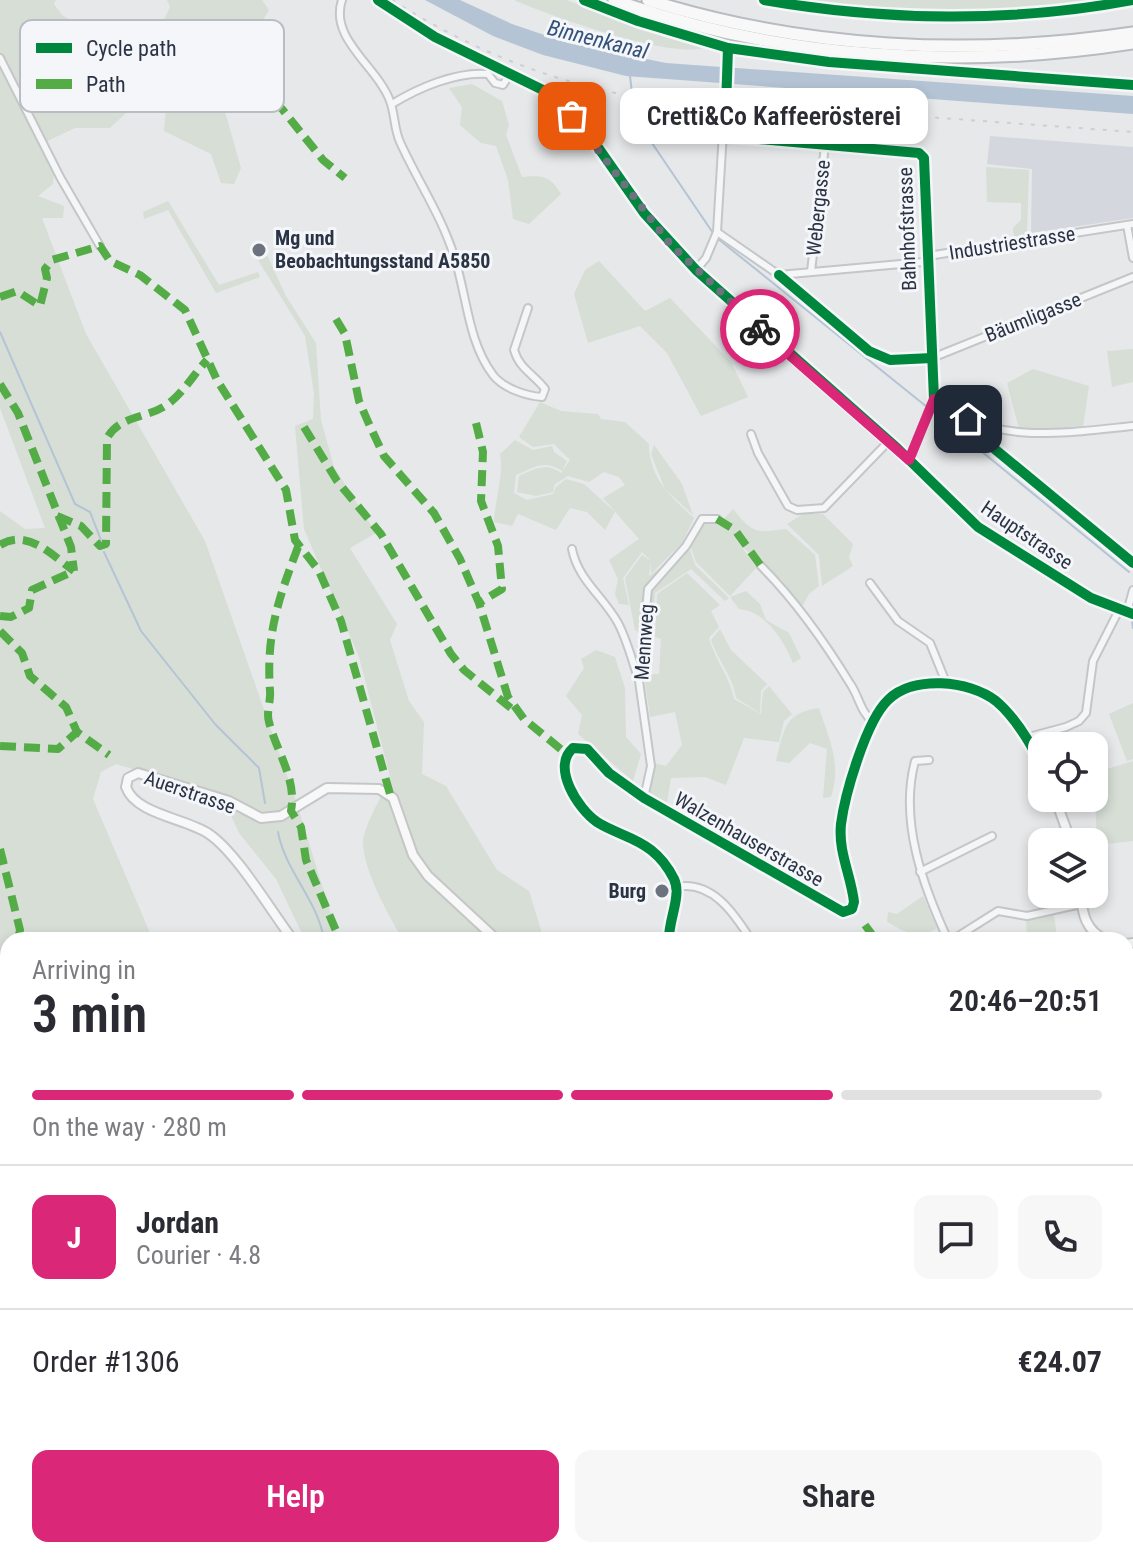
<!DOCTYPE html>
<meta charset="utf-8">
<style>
body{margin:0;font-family:"Roboto Condensed",sans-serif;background:#f7f7f7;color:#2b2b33;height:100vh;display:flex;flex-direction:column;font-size:30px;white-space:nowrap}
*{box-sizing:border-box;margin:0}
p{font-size:26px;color:#7c7c81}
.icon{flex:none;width:44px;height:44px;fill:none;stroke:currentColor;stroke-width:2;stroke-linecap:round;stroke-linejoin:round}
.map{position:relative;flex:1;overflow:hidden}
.drawer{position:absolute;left:0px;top:932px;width:1134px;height:626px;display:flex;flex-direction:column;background:#fff;border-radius:24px 24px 0 0;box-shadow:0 4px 12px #0003}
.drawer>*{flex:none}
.fabs{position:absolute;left:1028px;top:732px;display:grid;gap:16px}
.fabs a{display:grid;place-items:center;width:80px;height:80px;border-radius:16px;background:#fff;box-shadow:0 4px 12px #0003;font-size:40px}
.pin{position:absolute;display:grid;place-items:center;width:68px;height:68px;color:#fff;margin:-34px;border-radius:16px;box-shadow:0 4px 12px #0006}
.courier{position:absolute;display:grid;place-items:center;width:80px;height:80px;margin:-40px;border:6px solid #db2777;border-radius:50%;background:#fff;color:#222;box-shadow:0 2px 10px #0007}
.bubble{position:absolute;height:56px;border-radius:16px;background:#fff;box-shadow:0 4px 12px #0003;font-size:26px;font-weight:600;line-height:56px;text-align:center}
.head em{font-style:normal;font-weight:600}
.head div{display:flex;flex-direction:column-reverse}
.head{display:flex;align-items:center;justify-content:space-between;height:136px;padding:0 32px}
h1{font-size:52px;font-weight:600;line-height:60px}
.bar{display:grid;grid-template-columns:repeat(4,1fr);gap:12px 8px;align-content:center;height:96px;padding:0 32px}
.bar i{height:10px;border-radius:6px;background:#e1e1e2}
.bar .current{background:#db2777}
.bar p{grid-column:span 4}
.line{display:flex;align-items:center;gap:20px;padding:0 32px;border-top:2px solid #e1e1e2}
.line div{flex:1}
.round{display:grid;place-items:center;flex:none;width:84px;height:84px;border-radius:16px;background:#f7f7f7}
.button{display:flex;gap:16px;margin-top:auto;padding:16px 32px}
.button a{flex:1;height:92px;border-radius:16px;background:#db2777;color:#fff;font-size:32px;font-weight:600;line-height:92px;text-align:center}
.button a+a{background:#f7f7f7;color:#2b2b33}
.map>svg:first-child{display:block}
.built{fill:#d4d7dd}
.green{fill:#d6ded6}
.water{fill:#b4c4d5}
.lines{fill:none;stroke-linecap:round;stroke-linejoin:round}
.stream{stroke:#b4c4d5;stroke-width:2}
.street-casing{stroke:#c4c6c8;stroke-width:10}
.secondary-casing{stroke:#c4c6c8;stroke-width:12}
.primary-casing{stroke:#c2c5c8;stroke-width:13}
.highway-casing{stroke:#b8bbbf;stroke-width:15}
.street{stroke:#f5f6f7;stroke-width:6}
.secondary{stroke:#f8f8f8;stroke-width:8}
.primary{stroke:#f8f8f8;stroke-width:9}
.highway{stroke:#f8f8f8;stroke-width:11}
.rail{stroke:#cecfd2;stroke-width:2;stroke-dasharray:4 8;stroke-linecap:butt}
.quiet{stroke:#54ac47;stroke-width:8;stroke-dasharray:16 8;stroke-linecap:butt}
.cycleway-casing{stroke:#f4f6f9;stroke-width:15}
.cycleway{stroke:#00873e;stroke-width:10}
.done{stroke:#6c737f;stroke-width:8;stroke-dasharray:0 14.4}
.route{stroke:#db2777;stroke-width:10}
.poi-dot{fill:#6c737f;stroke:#f4f6f9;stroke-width:3}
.labels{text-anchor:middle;stroke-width:6;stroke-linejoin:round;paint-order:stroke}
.street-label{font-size:20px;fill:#2b3445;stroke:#f4f6f9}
.poi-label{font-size:20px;font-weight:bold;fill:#2b3445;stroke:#f4f6f9;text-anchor:start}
.water-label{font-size:22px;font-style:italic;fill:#34527a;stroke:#f4f6f9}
.key{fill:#f4f6f9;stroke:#b8bcc3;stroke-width:2}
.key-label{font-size:22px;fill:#2b3445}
</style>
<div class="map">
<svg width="1133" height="1557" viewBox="0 0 1133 1557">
<rect width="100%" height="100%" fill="#e6e8ea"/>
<!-- built -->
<path class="built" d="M990,136l143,11v71l-102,15 1,-64 -45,-5z"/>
<!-- green -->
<g class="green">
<path d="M0,0h56l-2,4 8,11 28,16 4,35 36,43 -20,19h-35l-32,15 12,17 -2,24 -15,12 26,10 -1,12h-21l44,116 119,207 90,257 44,142h-34l-29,-61 -37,-46 -17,-37 -106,-32 -15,8 -8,27 60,141h-145v450l-3,1 3,25 -8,3v-908l25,18 20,-1 -45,-120z"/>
<path d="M167,0h95l7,10 -49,84 21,74 -7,16 -13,-1 -10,-29 -47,-23 3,-34 -4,-33 6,-10 -6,-32 7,-15z"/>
<path d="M514,0h52l141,46c-27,17 -162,-32 -193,-46z"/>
<path d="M775,0h343c-114,17 -230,20 -343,0z"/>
<path d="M472,84l30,17 7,24 -3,10 16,42c20,-2 29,-1 39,17l-32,30 -16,-5 -5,-39 -12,-34 -15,-3 -21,-18 2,-18 -13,-19z"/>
<path d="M986,167l43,3 -2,65 -13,2 -1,-9 8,-8v-17l-34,-1z"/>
<path d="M168,201l51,84 39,-13 2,5 -44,16 -48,-83 -24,9 -1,-7z"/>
<path d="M267,255l19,41 30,47 5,77 13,47 42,66 -26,15 47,76 -7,16 19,61 15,21 -2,52 24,12 51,84 32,21 15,49h-141c-14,-24 -40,-70 -40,-98 1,-15 19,-49 28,-62l-32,-123 -55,-128 -9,-103 18,-7 1,-26 -9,-57 -47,-76z"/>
<path d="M599,261l46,50 25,-13 61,64 17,35 -47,19 -34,-63 -27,-27 -52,17 -14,-49 11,-24z"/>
<path d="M1133,349v33l-21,5 -5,-36z"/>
<path d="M1033,369l56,17 -6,41 -50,5 -14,-3 -12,-46z"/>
<path d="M540,402l21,9 37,3 3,5 24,3 24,22c0,34 22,53 45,74l-12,25 -31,31v-12l-2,14 40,-29 6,18 34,33 -4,3 -34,-32 -36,24 -3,46 -17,-9 -10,-52 17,-23 9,6 -9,-9 -19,26 6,27 -10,-1 -4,-10 3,-15 -9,-19 30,-21 -36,-41 22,-13 -6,-8 -15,-5 -15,10 -21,-6 -13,8 -2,8 -17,4 -19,-4 2,-16c16,-7 27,-14 42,-3l9,-13 -16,-16 -21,3 -14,-10z"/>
<path d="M515,440l18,10 19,-4 2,6 13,9 -5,10c-17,-12 -28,-4 -46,4l-2,18 13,7 26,-6 3,-7 10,-8 18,5 31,28 -10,18 -18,-18 -17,-4 -14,22 -38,-16 -6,12 -18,-4c1,-23 10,-46 6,-68z"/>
<path d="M654,445l28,39 11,31 -28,-26 -14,-35z"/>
<path d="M733,509c20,25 23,24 53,20l29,26 4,31 -10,8 -7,13c-8,-10 -15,-22 -25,-31 -18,-18 -44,-30 -53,-57z"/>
<path d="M803,514h20l30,30 -4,13 4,9 -31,20 -3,-31 -32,-31z"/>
<path d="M712,521l10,1 35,45 -27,29 -34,-34 -6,-17 13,-20z"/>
<path d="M687,573l33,32 -9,6 8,16 -10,11c6,22 21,39 25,61l27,15 2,-22 6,-6 23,28 -8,7 -5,21 -35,-4 -18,47 -21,-8 -34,1 -4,25 -17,-10 4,-30 12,3 16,-21 -7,-33 -25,5 -6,-42 15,-1 2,-35 -6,-2 2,-43z"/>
<path d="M746,591l14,13 6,16 23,13 12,25 -8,5c-9,-22 -27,-52 -54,-54l-9,-12z"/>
<path d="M720,629l11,21 36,34 -6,7 -1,22 -24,-15c-3,-22 -18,-37 -25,-58z"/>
<path d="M596,650l19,7 10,31 1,49 15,17 -8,27 -55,-47 4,-19 -16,-19 18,-28 -3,-9z"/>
<path d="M1133,703v56l-6,2 -18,-47z"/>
<path d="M819,708c10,31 23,56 12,89l-8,1 4,-49 -17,-6 -21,20 -13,-2c8,-31 8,-48 43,-53z"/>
<path d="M1133,761v80l-36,4 -3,-72z"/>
<path d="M923,896l14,32c-18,12 -32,4 -50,-6l1,-10 9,2z"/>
<path d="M1054,915l3,22 -30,3 -1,-21z"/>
<path d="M704,1550h147l1,7h-146z"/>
</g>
<!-- water -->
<path class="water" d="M425,0h35l52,24 56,19 98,20 467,33v18l-507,-38 -83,-21 -50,-19z"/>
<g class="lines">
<!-- stream -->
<g class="stream">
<path d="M630,76l5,42 78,115"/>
<path d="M717,238l210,169"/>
<path d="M0,332l75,172 15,8 11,28"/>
<path d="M932,411l197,161"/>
<path d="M104,552l37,79 74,93 44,44 6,35"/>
<path d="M1132,621l1,7"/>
<path d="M278,832c7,39 40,68 46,108"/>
<path d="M0,997l3,11 5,1"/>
</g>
<defs>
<g id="street">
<path d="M342,0c-13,39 35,66 48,101 5,13 4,28 10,41 18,40 42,74 55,117 12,38 13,83 38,116 10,13 33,21 49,22l3,-8c-11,-15 -25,-19 -31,-39l14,-42"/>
<path d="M0,58l60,119 40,69"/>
<path d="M392,104c26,-16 65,-33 96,-30l7,9 8,2 8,-13"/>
<path d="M725,136l194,17 5,5 10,241 -25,61"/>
<path d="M1127,225l6,33"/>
<path d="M717,232l62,43 144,-13 11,-7 199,-31"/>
<path d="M696,270l10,-12 11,-26 11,-184"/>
<path d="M811,272l14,-127"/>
<path d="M932,358l201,-81"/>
<path d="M934,399c57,47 131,34 199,27"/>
<path d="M751,434l7,19 30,53 9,4 27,-2 65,-67"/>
<path d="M572,549c6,31 31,47 46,74 9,17 14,37 20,55"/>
<path d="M761,566c34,34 65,78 90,119 8,12 10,28 22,37"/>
<path d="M870,583l28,38 32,22 17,42"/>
<path d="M1127,612l6,-22"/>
<path d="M1025,738l41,-11 13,-6 7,-8 7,-52 26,-51"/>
<path d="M929,760l-14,1c-16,60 8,125 33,179"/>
<path d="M644,798l7,-32 -12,-85 9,-92 38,-43 16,-27h15"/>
<path d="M920,872l72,-36"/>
<path d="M676,887c36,-7 58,26 75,53"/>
<path d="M952,940l46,-29 29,5 54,-12"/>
<path d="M1126,1029l7,8"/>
<path d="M1126,1133l7,-3"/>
<path d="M963,1550l1,7"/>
</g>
<g id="secondary">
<path d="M1055,798l16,44"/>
<path d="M1081,894c1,20 5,37 25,46"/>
<path d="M293,940c-22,-29 -56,-87 -84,-106 -23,-16 -73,-19 -83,-47l2,-9 10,-5 91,28 32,17 20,-2 46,-28 52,1 14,9 20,57 15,21 69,64"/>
<path d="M669,940c-1,-19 13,-44 5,-61 -5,-10 -14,-22 -23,-29 -16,-13 -37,-17 -54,-28 -19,-13 -46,-55 -24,-74l14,1 22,24 35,25 199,114 9,-3 2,-7c-3,-27 -16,-50 -13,-78 4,-30 25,-103 47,-124 25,-25 81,-20 108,1 19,16 35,43 46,65"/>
<path d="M1126,944l7,-1"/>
<path d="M310,1557v-7"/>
</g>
<path id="primary" d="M378,0l57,37 114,56 46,50 49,70 52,57 201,178 81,79 113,71 42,16"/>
<g id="highway">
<path d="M614,0c164,59 347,70 519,43"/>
<path d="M648,0c156,49 324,57 485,33"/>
</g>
</defs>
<!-- street casing -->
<use href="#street" class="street-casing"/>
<!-- secondary casing -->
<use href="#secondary" class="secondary-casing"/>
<!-- primary casing -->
<use href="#primary" class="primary-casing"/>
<!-- highway casing -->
<use href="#highway" class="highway-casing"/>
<!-- street -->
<use href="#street" class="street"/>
<!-- secondary -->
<use href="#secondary" class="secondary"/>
<!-- primary -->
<use href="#primary" class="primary"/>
<!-- highway -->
<use href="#highway" class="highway"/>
<!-- rail -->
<path class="rail" d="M392,0c73,46 148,78 233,95l508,37"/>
<!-- quiet -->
<g class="quiet">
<path d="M230,44l93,116 22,18"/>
<path d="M0,297l17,-6 23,15 7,-28 -2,-9 7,-9 48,-14 10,15 30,14 45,35 32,70 69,110 9,50 24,31 22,50 49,173"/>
<path d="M336,319l9,15 14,67 10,23 15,32 50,57 26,46 19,44 29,94 16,22 39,32"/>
<path d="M0,384l18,29 53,134 3,24"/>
<path d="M476,423l7,29 -2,49 17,45 4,43 -23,14"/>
<path d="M304,427l33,54 44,53 70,120 13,16 48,39"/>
<path d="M57,516l24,10 19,20 6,-2 1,-106c14,-24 41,-19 61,-34 15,-11 26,-30 39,-44"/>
<path d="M717,519l18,11 26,36"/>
<path d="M0,545c27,-17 52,10 74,26"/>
<path d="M298,547c-20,53 -32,87 -28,144 1,10 -4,21 -1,31 8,31 28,57 22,89l10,16 5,33 34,80"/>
<path d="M0,616l11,1 18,-9 3,-18 42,-19"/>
<path d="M0,631l22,22 8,23 36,31 11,25"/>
<path d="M0,746l58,3 19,-17 32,23"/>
<path d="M0,849l20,81 -2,10"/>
<path d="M865,925l11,15"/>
<path d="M0,967l8,-9"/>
<path d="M0,1052l8,6"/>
</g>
<defs>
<g id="cycleway">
<path d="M378,0l57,37 114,56 46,50 49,70 52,57 201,178 81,79 113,71 42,16"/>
<path d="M584,0l54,21 90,27 101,14 304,23"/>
<path d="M764,0c120,21 249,23 369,0"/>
<path d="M728,48l-3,88 194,17 5,5 10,241 199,164"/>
<path d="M779,275l90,76 21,9 42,-2"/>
<path d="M669,940c-1,-19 13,-44 5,-61 -5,-10 -14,-22 -23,-29 -16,-13 -37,-17 -54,-28 -19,-13 -46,-55 -24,-74l14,1 22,24 35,25 199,114 9,-3 2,-7c-3,-27 -16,-50 -13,-78 4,-30 25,-103 47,-124 25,-25 81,-20 108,1 19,16 35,43 46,65"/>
</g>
</defs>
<!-- cycleway casing -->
<use href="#cycleway" class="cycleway-casing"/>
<!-- cycleway -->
<use href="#cycleway" class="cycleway"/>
</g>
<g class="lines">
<!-- done -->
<path class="done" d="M572,116l98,128 90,85"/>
<!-- route -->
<path class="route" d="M760,329l149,131 25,-61 14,12 20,8"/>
</g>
<!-- markers -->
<g class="poi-dot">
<circle cx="259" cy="250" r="8"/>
<circle cx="662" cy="891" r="8"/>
</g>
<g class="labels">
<!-- street labels -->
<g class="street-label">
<text transform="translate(818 208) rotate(-84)" y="7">Webergasse</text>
<text transform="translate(907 229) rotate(-92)" y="7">Bahnhofstrasse</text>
<text transform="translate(1012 243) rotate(-9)" y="7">Industriestrasse</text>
<text transform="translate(1033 317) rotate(-22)" y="7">Bäumligasse</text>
<text transform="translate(1027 535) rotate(34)" y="7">Hauptstrasse</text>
<text transform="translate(644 642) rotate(-86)" y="7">Mennweg</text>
<text transform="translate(190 792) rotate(19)" y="7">Auerstrasse</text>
<text transform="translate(749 839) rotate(30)" y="7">Walzenhauserstrasse</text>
</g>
<!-- poi labels -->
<g class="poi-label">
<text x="275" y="245">Mg und<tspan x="275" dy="23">Beobachtungsstand A5850</tspan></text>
<text x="646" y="898" text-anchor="end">Burg</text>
</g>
<!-- water labels -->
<g class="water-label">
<text transform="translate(598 39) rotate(14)" y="8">Binnenkanal</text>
</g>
</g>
<!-- legend -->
<rect x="20" y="20" width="264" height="92" rx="12" class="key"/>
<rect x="36" y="43" width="36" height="10" fill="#00873e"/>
<rect x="36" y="79" width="36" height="10" fill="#54ac47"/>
<g class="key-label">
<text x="86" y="56">Cycle path</text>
<text x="86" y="92">Path</text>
</g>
</svg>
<div class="fabs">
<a><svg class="icon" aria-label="locate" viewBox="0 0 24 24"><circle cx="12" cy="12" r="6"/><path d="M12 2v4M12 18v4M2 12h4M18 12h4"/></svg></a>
<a><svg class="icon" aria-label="layers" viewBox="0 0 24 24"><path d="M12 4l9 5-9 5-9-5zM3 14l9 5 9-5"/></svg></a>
</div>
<div class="pin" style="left:572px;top:116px;background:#ea580c"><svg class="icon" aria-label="bag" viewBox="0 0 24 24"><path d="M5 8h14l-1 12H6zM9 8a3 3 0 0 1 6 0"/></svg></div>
<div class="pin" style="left:968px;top:419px;background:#1f2937"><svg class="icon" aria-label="home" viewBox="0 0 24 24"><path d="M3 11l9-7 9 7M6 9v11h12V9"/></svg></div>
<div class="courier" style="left:760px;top:329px"><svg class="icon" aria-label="bike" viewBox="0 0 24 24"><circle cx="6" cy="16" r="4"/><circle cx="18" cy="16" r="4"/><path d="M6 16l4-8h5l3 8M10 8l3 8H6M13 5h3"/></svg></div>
<div class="bubble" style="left:620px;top:88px;width:308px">Cretti&amp;Co Kaffeerösterei</div>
<section class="drawer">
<div class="head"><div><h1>3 min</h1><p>Arriving in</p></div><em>20:46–20:51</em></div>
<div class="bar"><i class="current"></i><i class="current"></i><i class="current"></i><i></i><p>On the way · 280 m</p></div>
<div class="line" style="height:144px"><b class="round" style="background:#db2777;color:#fff">J</b><div><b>Jordan</b><p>Courier · 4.8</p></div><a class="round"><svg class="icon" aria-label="chat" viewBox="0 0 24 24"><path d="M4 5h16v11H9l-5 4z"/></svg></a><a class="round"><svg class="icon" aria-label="phone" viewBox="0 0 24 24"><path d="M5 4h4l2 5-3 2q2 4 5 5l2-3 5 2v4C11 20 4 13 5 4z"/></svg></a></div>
<div class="line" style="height:104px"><div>Order #1306</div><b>€24.07</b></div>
<div class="button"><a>Help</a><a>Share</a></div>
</section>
</div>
